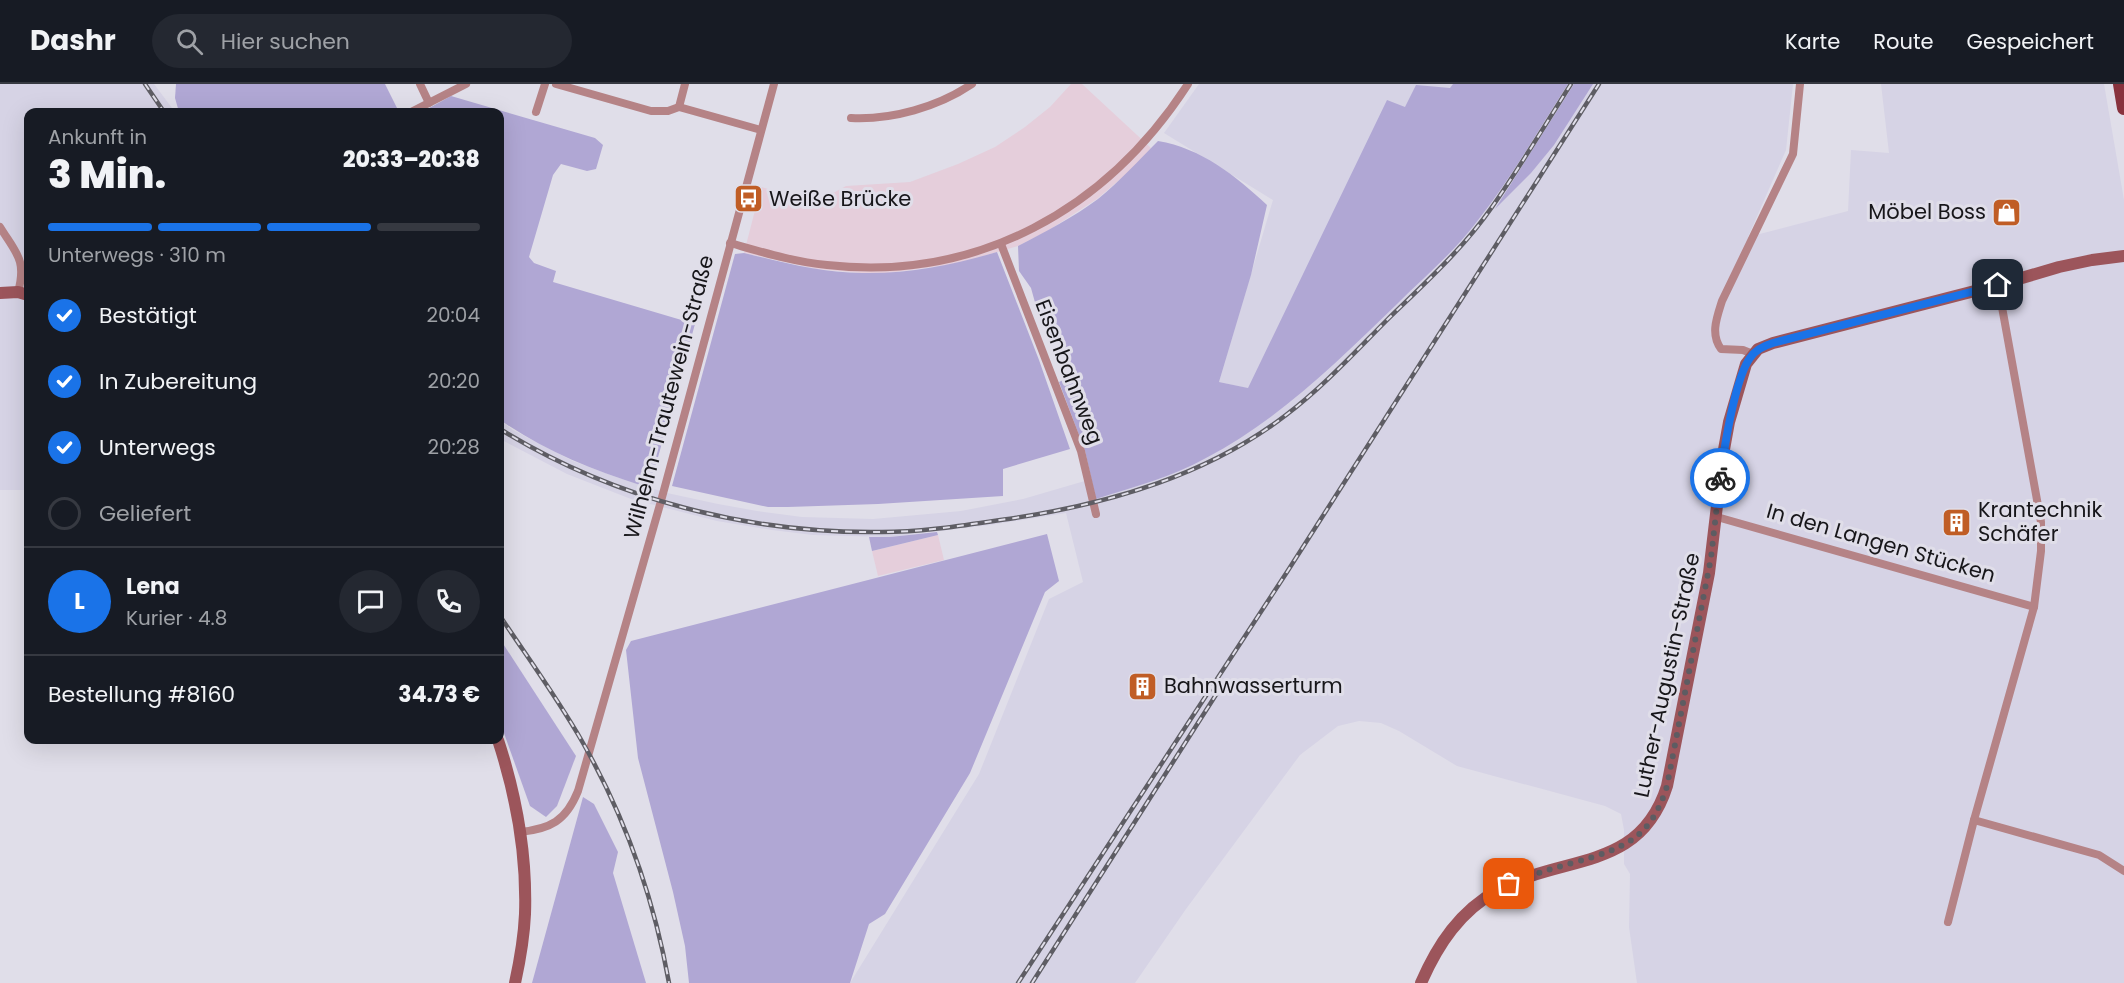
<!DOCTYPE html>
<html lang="de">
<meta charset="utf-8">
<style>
body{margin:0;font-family:Poppins,sans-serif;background:#242831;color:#f1f3f6;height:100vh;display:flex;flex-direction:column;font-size:22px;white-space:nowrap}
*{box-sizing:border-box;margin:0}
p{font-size:20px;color:#9ea1a6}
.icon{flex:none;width:33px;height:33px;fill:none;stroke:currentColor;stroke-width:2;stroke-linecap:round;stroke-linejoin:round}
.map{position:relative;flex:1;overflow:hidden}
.details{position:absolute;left:24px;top:24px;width:480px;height:636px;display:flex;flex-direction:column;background:#171b24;border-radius:12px;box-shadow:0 6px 24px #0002}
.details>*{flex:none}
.pin{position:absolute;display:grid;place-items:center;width:51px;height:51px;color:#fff;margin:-26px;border-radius:12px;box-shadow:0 3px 9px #0006}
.courier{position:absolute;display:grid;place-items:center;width:60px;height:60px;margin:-30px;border:4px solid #1a73e8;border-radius:50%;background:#fff;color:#222;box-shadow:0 2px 8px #0007}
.overview em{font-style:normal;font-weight:800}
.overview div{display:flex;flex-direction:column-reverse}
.overview{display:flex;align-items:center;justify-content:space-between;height:102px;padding:0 24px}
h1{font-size:39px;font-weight:800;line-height:45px}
.bar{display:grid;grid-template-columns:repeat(4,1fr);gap:9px 6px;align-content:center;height:72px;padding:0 24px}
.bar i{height:8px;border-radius:4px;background:#363941}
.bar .current{background:#1a73e8}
.bar p{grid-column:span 4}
.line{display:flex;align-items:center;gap:15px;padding:0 24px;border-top:2px solid #363941}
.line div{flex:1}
.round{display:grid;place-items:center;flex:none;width:63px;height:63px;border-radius:32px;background:#242831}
ol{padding:0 24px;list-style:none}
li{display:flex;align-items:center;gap:18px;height:66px}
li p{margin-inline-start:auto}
li .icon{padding:6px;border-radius:50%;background:#1a73e8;color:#fff;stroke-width:4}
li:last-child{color:#9ea1a6}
li i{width:33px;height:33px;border:3px solid #363941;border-radius:50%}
header{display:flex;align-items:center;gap:36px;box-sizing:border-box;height:84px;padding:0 30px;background:#171b24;border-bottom:2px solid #363941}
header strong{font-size:28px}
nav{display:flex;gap:33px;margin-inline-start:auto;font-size:21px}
.search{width:420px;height:54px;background:#242831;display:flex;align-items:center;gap:15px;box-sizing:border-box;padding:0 21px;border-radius:33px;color:#9ea1a6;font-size:22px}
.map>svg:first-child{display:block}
.built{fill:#d6d3e5}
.industrial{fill:#e5cedb}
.green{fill:#b0a7d4}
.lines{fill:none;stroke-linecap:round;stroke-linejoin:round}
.street{stroke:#b58386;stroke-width:8}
.secondary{stroke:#9c555b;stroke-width:12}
.primary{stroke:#88323d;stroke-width:14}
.rail-casing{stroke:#5e5d64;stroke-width:4.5}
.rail{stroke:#e0dee9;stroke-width:2;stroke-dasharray:7;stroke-linecap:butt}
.done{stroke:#5d5c62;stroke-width:6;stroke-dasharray:0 10.8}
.route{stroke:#1a73e8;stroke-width:8}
.labels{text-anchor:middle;stroke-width:6;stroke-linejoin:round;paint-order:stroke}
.poi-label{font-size:21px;fill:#17161a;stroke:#e0dee9;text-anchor:start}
.street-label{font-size:21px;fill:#17161a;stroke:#e0dee9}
</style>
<header>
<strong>Dashr</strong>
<div class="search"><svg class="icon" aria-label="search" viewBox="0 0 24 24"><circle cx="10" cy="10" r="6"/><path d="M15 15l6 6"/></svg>Hier suchen</div>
<nav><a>Karte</a><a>Route</a><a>Gespeichert</a></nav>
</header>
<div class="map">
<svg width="2124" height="899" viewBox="0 0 2124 899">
<rect width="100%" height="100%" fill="#e0dee9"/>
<!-- built -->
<g class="built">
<path d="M0,0h154l21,28h-147v378h-28z"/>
<path d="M1199,0h594l-7,66 -38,87 100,-26 3,-61 38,3 -8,-69h223l20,116v783h-487l-8,-56 1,-53 -6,-10v-34l-3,-16 -16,-8 -148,-40 -58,-35 -18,-8 -22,-2 -21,5 -38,29 -114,154 -51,74h-285l129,-209 70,-175 34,-17 -17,-69 -76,12 -100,12 -77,-2 -41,-5 -55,-9 -86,-22 -64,-25 -67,-35v-19l13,10 60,31 46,17 48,15 51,11 39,7 45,6 71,2 88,-8 62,-12 120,-35 104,-76 -28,-6 54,-182 -109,-67z"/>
</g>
<!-- industrial -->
<g class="industrial">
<path d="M1071,0h11l69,64 -14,17 -40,34 -51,33 -28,14 -62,18 -67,9h-28l-45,-4 -72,-16 17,-66 60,16 3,-5 22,-12 64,-4 48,-18 37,-17 30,-20 25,-20z"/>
<path d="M938,451l6,25 -66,16 -6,-25z"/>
</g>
<!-- green -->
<g class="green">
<path d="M176,0h209l14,28h-220l-4,-14z"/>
<path d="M1453,0h115c-30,47 -58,96 -93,140 -23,30 -52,54 -79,81 -59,57 -116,114 -190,153 -34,19 -73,29 -110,41l-11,-48 -26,-69 10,-5 5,-5 -7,-7 -15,-36 -16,-23 -5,-18 -12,-17 -1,-25c27,-14 56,-29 80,-47 22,-18 40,-38 60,-58 43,7 78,35 109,64l-16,70 -32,107 29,6 139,-288 18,7 11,-22 34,3z"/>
<path d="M1574,0h19l-39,61 -23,28 -36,36z"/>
<path d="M451,12l144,42 8,7 -7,24 -9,2 -26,-7 -8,11 -24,82 5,6 22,8 -3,11 142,42 -40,144 -5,10 -10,7c-49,-15 -98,-36 -140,-65v-308h-78z"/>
<path d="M997,168l42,108 31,89 -67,20v27l-125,8 -90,3h-20l-96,-21 63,-232 9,-1c38,9 77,20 118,20 46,1 91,-8 135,-21z"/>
<path d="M937,448l1,3 -66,16 -3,-14h21z"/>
<path d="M1047,450l12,47 -14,11 -75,181 -85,141 -16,10 -19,59h-161l-4,-37 -12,-54 -35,-134 -12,-108 5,-9z"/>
<path d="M500,555l76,117 -19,50 -11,11 -16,-11 -30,-84z"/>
<path d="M583,713l11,7 24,48 -5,21 33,110h-114z"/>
</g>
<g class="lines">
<!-- street -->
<g class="street">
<path d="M420,0l9,19"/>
<path d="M556,0l95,27h17l11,-4 82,23"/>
<path d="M679,23l6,-23"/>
<path d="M411,28l55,-28"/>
<path d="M536,28l9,-28"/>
<path d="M851,34c41,2 87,-11 121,-34"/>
<path d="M0,143c16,26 27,33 18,65"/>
<path d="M730,159c32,9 64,19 97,22 151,17 280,-56 361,-181"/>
<path d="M1001,160l80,207 15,63"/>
<path d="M1753,270l-10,-4 -22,-1c-11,-15 -4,-32 1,-48l71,-147 7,-70"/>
<path d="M1717,433l317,90"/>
<path d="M1974,736l125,35 25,16"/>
<path d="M520,748c30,-3 46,-11 58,-41l83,-290 113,-417"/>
<path d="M1948,838l26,-102 60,-213 7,-56v-29l-43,-237"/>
</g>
<!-- secondary -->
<g class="secondary">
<path d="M0,209l18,-1 10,3"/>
<path d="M498,656c18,55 29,115 27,174 -1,23 -5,46 -10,69"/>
<path d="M1421,899c17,-39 39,-72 77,-93 66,-36 142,-18 169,-104l42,-213 14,-118 6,-33 17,-58 12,-15 15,-6 225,-58 61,-18 33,-7 32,-4"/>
</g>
<!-- primary -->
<path class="primary" d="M2120,0l4,24"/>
<defs>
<g id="rail">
<path d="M145,0l19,28"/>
<path d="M500,345c113,70 249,105 382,103 45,0 89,-8 133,-14 96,-15 193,-43 271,-103 37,-28 69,-63 102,-96 36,-35 75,-70 104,-112 28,-40 53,-82 79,-123"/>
<path d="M500,532c28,42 58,83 83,127 42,74 71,156 86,240"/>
<path d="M1018,899l269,-411 312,-488"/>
<path d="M1032,899l187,-293"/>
</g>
</defs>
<!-- rail casing -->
<use href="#rail" class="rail-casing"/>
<!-- rail -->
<use href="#rail" class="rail"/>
</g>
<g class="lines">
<!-- done -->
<path class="done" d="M1509,800c22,-9 44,-16 67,-22 49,-14 75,-24 91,-76l44,-228 9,-80"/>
<!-- route -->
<path class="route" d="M1720,394c4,-28 14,-98 30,-120 5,-8 13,-12 23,-15l225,-58"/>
</g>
<!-- icons -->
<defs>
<symbol id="bus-square" viewBox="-11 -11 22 22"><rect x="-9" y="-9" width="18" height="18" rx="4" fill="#c05d25" stroke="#e0dee9"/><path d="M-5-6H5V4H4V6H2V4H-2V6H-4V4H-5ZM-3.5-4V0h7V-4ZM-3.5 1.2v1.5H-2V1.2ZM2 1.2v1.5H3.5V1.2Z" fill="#fff"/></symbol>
<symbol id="shop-square" viewBox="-11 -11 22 22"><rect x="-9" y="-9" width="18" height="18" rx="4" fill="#c05d25" stroke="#e0dee9"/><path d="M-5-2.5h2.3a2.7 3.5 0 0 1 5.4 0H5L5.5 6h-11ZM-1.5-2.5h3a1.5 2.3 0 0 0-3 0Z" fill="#fff"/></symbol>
<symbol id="building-square" viewBox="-11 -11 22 22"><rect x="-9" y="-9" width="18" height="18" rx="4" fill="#c05d25" stroke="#e0dee9"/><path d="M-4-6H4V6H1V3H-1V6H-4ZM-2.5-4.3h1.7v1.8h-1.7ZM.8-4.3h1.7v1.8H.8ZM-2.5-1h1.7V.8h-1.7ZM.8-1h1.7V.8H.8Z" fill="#fff"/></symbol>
</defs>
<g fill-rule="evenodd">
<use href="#bus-square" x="732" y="98" width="33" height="33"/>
<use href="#shop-square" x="1990" y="112" width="33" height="33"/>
<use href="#building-square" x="1940" y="422" width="33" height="33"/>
<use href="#building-square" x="1126" y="586" width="33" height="33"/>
</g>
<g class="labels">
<!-- poi labels -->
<g class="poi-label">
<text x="769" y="122">Weiße Brücke</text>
<text x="1986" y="135" text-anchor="end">Möbel Boss</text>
<text x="1978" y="433">Krantechnik<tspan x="1978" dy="24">Schäfer</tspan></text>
<text x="1164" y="609">Bahnwasserturm</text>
</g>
<!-- street labels -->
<g class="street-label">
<text transform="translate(1069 288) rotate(69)" y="7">Eisenbahnweg</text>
<text transform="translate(669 313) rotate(-75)" y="7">Wilhelm-Trautewein-Straße</text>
<text transform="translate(1881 459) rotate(16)" y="7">In den Langen Stücken</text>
<text transform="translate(1667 591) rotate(-78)" y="7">Luther-Augustin-Straße</text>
</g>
</g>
</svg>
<div class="pin" style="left:1509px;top:800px;background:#ea580c"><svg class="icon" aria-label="bag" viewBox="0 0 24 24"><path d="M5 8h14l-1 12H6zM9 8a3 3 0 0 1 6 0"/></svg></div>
<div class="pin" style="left:1998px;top:201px;background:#1f2937"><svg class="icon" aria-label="home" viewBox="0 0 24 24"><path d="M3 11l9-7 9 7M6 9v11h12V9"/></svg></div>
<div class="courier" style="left:1720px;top:394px"><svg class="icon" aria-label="bike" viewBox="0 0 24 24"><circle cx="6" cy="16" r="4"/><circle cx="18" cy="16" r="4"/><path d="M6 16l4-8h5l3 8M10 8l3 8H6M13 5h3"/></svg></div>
<section class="details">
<div class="overview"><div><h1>3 Min.</h1><p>Ankunft in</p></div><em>20:33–20:38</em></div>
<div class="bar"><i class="current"></i><i class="current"></i><i class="current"></i><i></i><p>Unterwegs · 310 m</p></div>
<ol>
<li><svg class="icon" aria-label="check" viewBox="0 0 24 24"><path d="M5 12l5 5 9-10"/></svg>Bestätigt<p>20:04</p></li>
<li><svg class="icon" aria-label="check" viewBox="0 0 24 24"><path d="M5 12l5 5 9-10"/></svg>In Zubereitung<p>20:20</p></li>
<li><svg class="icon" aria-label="check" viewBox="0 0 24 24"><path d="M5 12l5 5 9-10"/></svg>Unterwegs<p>20:28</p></li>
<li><i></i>Geliefert</li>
</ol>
<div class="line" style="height:108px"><b class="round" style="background:#1a73e8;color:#fff">L</b><div><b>Lena</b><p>Kurier · 4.8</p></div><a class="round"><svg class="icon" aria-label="chat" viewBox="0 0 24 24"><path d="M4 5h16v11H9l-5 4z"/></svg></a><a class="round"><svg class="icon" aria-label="phone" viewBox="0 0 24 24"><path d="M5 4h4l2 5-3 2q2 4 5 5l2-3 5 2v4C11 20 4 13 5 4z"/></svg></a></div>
<div class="line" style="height:78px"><div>Bestellung #8160</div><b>34.73 €</b></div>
</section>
</div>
